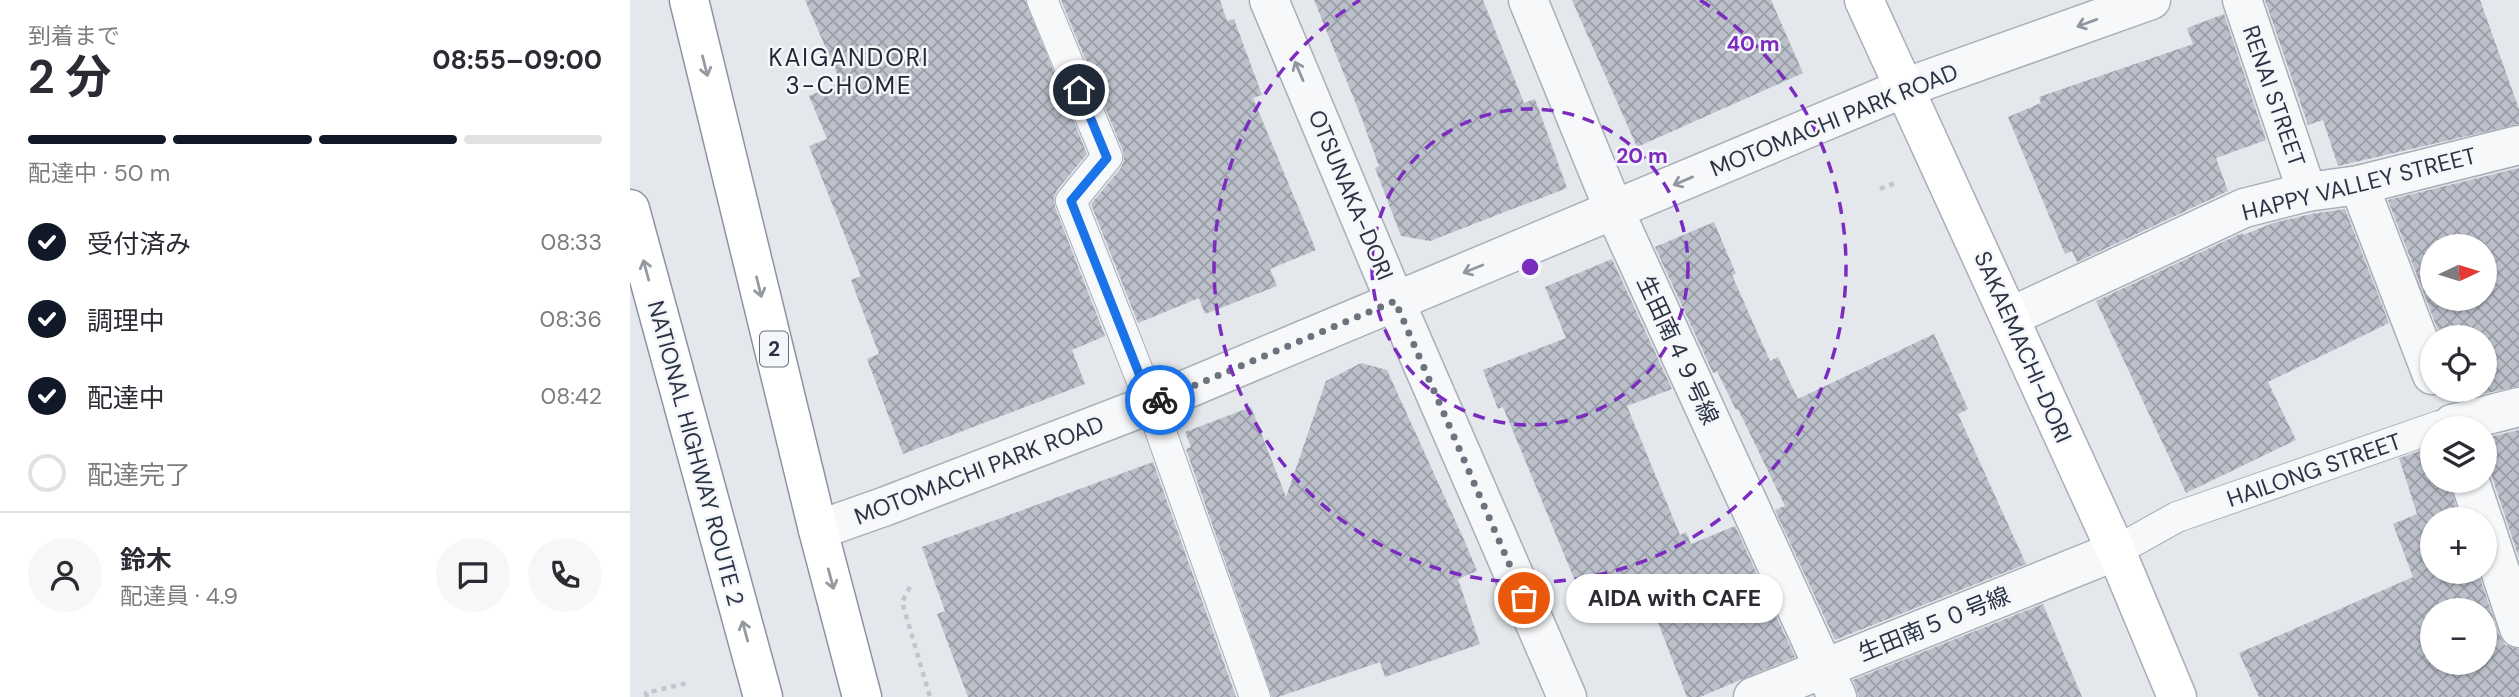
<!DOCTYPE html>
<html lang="ja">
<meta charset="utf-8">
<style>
body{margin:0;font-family:"DM Sans","Noto Sans JP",sans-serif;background:#f7f7f7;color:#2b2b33;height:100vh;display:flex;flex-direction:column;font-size:26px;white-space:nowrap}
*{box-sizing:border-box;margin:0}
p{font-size:23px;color:#7c7c81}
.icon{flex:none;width:38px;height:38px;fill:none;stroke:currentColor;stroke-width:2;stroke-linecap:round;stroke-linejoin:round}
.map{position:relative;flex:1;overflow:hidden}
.side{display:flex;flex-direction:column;background:#fff;width:630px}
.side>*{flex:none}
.needle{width:46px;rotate:86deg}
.tools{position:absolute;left:1790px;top:234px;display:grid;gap:14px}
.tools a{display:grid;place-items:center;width:77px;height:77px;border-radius:50%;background:#fff;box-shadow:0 2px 5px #0004;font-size:35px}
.pin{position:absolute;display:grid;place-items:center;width:60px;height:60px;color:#fff;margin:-30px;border:4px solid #fff;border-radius:50%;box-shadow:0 2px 7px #0007}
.courier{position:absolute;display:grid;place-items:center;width:70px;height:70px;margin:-35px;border:5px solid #1a73e8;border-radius:50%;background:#fff;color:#222;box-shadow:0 2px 9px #0007}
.bubble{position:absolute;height:49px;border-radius:24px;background:#fff;box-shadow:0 2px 5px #0004;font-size:23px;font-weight:700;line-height:49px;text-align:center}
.headline em{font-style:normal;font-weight:700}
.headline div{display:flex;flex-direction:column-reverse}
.headline{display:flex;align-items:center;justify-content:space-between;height:119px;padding:0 28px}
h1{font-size:46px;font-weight:700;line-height:52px}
.bar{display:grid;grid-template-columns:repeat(4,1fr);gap:10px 7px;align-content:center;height:84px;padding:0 28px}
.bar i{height:9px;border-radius:5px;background:#e1e1e2}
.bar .selected{background:#111827}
.bar p{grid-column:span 4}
.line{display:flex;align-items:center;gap:18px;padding:0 28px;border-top:2px solid #e1e1e2}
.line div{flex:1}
.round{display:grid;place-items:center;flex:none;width:74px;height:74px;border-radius:37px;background:#f7f7f7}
ol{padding:0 28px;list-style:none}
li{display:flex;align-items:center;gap:21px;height:77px}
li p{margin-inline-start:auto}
li .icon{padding:7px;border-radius:50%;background:#111827;color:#fff;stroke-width:4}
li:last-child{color:#7c7c81}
li i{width:38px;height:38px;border:4px solid #e1e1e2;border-radius:50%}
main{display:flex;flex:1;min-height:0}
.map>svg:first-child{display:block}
.building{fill:url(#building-cross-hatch);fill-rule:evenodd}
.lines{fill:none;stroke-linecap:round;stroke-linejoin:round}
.lane-casing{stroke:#a9aeb7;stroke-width:32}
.street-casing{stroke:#a9aeb7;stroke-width:41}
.secondary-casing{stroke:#a9aeb7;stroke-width:41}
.highway-casing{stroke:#8b94a3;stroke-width:41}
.path{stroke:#c2c5cb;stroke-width:4.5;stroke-dasharray:5 5;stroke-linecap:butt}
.lane{stroke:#f7f8fa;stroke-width:30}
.street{stroke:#f7f8fa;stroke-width:38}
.secondary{stroke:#fff;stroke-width:38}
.highway{stroke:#fff;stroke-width:38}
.oneway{stroke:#9196a0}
.oneway2{stroke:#959aa2}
.done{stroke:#6c737f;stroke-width:7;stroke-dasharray:0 12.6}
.route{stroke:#1a73e8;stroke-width:9}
.ring{fill:none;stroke:#7b2cbf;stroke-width:3.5;stroke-dasharray:12 9}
.labels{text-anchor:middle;stroke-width:5;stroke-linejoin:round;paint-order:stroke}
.shield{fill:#f4f6f9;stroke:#676e7b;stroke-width:2}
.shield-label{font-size:21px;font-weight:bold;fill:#2b3445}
.street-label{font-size:23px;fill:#2b3445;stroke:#f4f6f9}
.neighbourhood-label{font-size:24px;letter-spacing:2px;fill:#1d2536;stroke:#f4f6f9}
.centre{fill:#7b2cbf;stroke:#f4f6f9;stroke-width:3.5}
.ring-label{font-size:21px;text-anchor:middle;font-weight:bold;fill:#7b2cbf;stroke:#f4f6f9;stroke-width:5;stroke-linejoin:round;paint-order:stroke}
</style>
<main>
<section class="side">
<div class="headline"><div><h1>2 分</h1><p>到着まで</p></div><em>08:55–09:00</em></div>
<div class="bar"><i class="selected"></i><i class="selected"></i><i class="selected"></i><i></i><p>配達中 · 50 m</p></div>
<ol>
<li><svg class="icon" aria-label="check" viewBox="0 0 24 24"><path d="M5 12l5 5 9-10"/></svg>受付済み<p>08:33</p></li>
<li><svg class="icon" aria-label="check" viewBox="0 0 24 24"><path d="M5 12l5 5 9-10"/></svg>調理中<p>08:36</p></li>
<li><svg class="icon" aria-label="check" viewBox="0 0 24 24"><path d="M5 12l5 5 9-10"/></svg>配達中<p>08:42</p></li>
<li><i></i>配達完了</li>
</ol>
<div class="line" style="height:126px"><a class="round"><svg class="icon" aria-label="person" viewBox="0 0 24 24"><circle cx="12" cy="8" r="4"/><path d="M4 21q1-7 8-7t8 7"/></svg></a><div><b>鈴木</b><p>配達員 · 4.9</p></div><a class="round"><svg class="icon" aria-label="chat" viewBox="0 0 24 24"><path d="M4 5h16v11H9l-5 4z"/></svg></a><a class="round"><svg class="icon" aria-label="phone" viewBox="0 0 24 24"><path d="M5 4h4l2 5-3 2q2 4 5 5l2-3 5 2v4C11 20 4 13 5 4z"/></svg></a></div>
</section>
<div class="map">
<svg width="1889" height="697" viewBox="0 0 1889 697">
<defs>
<pattern id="building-cross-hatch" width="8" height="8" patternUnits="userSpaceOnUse" patternTransform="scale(1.75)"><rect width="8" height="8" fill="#bbc0ca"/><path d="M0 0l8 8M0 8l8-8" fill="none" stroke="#989da6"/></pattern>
</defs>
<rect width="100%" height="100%" fill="#e4e7ec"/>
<!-- building -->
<g class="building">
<path d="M175,0h220l62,154 -30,36 -3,9 1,8 50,129 -33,14 13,34 -182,70 -36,-95 12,-5 -28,-74 10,-4 -52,-130 18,-7 -18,-43 32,-13z"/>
<path d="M431,0h159l7,21 7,-2 28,76 -9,3 63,152 -46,19 7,17 -72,28 -6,-16 -61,25 -47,-119 30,-36 3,-8 -1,-9z"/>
<path d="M684,0h169l41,103 11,-4 32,89 -137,53 -29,-5 -26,-68 4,-2 -19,-52z"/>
<path d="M942,0h199l32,73 -166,74z"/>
<path d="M1635,0h215l39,109v15l-181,42 -15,-46 -15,5z"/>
<path d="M1594,14l42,126 -50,18 12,33 -151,71 -5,-11 -7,3 -57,-137 33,-14 -2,-6 154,-53 -6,-16z"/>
<path d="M1889,168v218l-59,13 -3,-9h28v-52h-44l-53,-138zM1802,247h53v52h-53z"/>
<path d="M1715,209l44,114 -121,59 28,58 -110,53 -90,-192 146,-68 1,2 30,-12 38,-9z"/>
<path d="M1084,222l22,52 -4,1 38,86 8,-4 20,42 136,-65 34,75 -10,5 68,150 -191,76 -60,-130 10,-4 -47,-97 -2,1 -19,-39 -4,2 -58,-126z"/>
<path d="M982,259l60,130 -45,17 53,129 6,-3 5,12 44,-18 60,131 -95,40h-13l-45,-115 -57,23 -82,-198 -5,2 -15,-39 83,-32 -21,-51z"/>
<path d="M731,363l26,7 78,172 12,29 -19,8 22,65 -95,33 -5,-15 -102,35h-6l-86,-248 5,-2 -6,-15 66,-25 35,90 40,-116z"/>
<path d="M1889,430v128l-28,-84 -6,-9v-27z"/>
<path d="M1802,447v34h17l11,39h-28v52h46l21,63 6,10 14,4v48h-260l-20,-44 174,-76 -20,-53 24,-10 -18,-56zM1802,611h53v52h-53z"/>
<path d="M523,462l83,235h-268l-31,-83 8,-3 -23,-64z"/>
<path d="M1413,604l39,93h-223l-6,-17z"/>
</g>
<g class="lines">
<defs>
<g id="lane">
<path d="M412,0l65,157 -36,44 80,203 104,293"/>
<path d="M1486,551l61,-34 262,-91 13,-2"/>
</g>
<g id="street">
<path d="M639,0l126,301 172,396"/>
<path d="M898,0l86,210 223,487"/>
<path d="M1612,0l65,192"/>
<path d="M1729,185l73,190"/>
<path d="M1380,317l234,-109 63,-16 52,-7 160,-40"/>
<path d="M1822,424l67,-17"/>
<path d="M1840,481l13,39"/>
<path d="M1855,525l34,103"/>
<path d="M188,530l68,-24 265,-102 753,-316 247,-88"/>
<path d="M1123,697l363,-146"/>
</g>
<path id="secondary" d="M1234,0l252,551 61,146"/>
<g id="highway">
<path d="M59,0l129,530 44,167"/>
<path d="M0,209l133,488"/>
</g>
</defs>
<!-- lane casing -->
<use href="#lane" class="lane-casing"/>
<!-- street casing -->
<use href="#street" class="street-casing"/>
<!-- secondary casing -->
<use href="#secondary" class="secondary-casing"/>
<!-- highway casing -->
<use href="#highway" class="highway-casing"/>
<!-- path -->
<g class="path">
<path d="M1250,189l15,-6"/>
<path d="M280,587l-8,15 28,95"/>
<path d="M17,697l-1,-4 41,-10"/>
</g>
<!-- lane -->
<use href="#lane" class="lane"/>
<!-- street -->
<use href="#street" class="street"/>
<!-- secondary -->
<use href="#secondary" class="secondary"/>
<!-- highway -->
<use href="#highway" class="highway"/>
</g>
<!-- one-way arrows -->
<defs><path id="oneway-shaft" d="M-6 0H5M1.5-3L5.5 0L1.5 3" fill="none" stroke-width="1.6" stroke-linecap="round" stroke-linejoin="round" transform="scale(1.75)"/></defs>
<g class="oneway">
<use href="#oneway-shaft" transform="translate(1457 23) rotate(160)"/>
<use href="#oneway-shaft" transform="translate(669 71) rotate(-113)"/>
<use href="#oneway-shaft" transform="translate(1053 181) rotate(157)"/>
<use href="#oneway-shaft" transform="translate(843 269) rotate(158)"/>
</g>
<g class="oneway2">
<use href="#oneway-shaft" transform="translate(75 66) rotate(76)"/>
<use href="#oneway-shaft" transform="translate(16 270) rotate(-105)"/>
<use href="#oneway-shaft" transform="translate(129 287) rotate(76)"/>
<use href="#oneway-shaft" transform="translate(201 579) rotate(75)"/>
<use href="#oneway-shaft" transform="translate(115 631) rotate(-105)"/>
</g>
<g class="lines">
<!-- done -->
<path class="done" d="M530,400l235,-99 129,297"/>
<!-- route -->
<path class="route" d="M449,90l28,68 -36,43 80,203 9,-4"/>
</g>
<!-- distance rings -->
<g class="ring">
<circle cx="900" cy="267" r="158"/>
<path d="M1070 0A316 316 0 1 1 730 0"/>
</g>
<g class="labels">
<!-- shield labels -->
<rect class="shield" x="130" y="331.5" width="28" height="35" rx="5"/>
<g class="shield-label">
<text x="144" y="356">2</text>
</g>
<!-- street labels -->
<g class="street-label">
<text transform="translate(1644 96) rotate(71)" y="8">RENAI STREET</text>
<text transform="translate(1204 120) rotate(-22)" y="8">MOTOMACHI PARK ROAD</text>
<text transform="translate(1729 184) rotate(-14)" y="8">HAPPY VALLEY STREET</text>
<text transform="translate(721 195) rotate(67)" y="8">OTSUNAKA-DORI</text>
<text transform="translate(1393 347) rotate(66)" y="8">SAKAEMACHI-DORI</text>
<text transform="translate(1048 350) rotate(65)" y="8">生田南４９号線</text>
<text transform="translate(66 453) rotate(75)" y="8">NATIONAL HIGHWAY ROUTE 2</text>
<text transform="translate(349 470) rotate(-21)" y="8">MOTOMACHI PARK ROAD</text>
<text transform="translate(1684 470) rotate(-19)" y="8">HAILONG STREET</text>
<text transform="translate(1304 624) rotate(-22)" y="8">生田南５０号線</text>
</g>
<!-- neighbourhood labels -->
<g class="neighbourhood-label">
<text x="219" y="66">KAIGANDORI<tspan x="219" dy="28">3-CHOME</tspan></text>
</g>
</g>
<circle cx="900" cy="267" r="10" class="centre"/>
<g class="ring-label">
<text x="1123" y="51">40 m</text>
<text x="1012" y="163">20 m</text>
</g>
</svg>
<div class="tools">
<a><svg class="needle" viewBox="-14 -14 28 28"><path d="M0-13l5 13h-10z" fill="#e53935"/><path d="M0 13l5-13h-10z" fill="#7c7c81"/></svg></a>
<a><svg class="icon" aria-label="locate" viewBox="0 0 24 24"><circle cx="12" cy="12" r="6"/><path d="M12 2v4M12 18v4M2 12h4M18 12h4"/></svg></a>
<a><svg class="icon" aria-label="layers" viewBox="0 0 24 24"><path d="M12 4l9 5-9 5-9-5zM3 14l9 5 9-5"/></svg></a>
<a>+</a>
<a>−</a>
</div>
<div class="pin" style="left:894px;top:598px;background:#ea580c"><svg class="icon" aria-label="bag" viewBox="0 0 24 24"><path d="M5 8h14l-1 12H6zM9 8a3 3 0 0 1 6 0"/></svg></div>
<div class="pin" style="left:449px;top:90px;background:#1f2937"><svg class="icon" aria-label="home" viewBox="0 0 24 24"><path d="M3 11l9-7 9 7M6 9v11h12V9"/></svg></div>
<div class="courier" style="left:530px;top:400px"><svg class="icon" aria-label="bike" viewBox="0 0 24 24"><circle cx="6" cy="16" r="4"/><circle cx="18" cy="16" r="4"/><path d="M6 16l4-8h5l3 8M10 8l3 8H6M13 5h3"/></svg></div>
<div class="bubble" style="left:936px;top:574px;width:217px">AIDA with CAFE</div>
</div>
</main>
